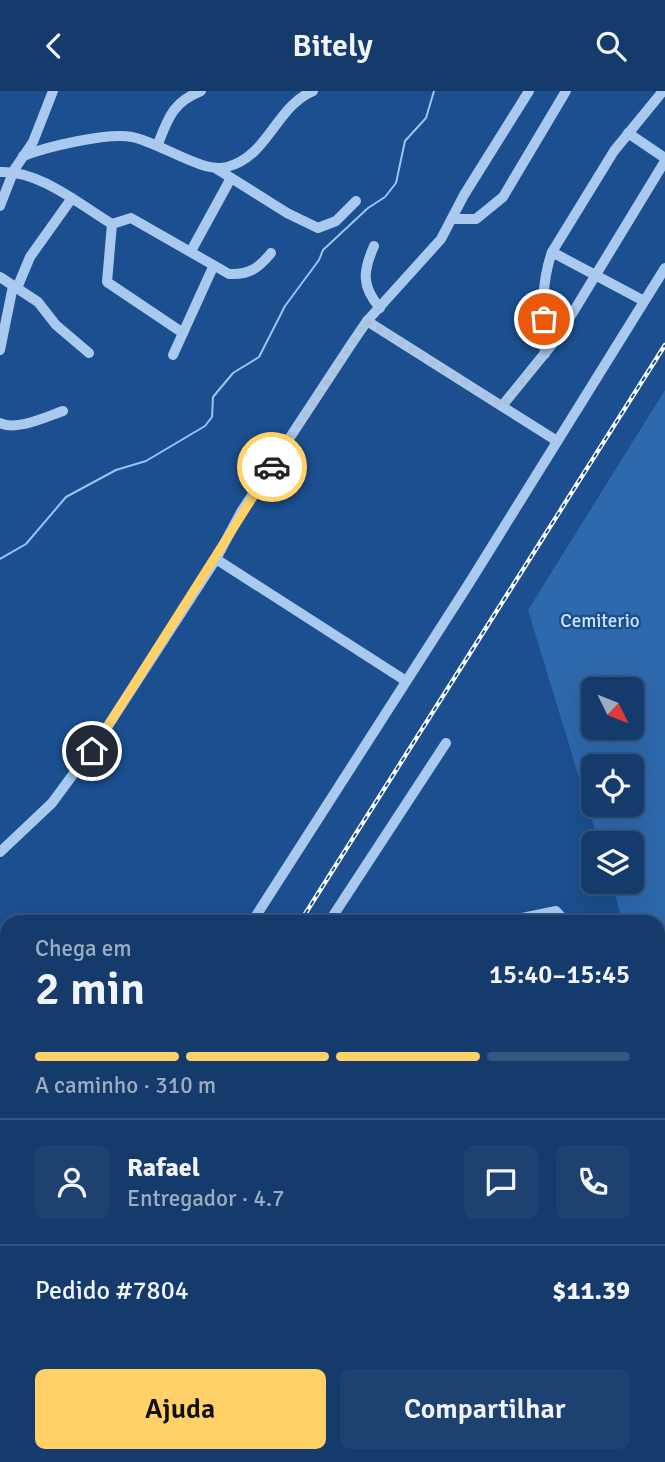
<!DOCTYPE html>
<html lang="pt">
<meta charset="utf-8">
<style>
body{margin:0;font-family:Signika,sans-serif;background:#1d4271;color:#f1f3f6;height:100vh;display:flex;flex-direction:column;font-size:26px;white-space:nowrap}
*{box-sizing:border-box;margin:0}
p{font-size:23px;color:#9dadc1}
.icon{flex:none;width:38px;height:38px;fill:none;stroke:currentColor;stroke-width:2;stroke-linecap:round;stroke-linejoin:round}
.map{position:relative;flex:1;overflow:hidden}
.sheet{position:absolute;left:0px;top:824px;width:665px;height:548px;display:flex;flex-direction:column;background:#143b6b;border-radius:21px 21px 0 0;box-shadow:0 7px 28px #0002,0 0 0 2px #33557e}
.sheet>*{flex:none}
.needle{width:46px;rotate:133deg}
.fabs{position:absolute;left:581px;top:586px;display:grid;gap:14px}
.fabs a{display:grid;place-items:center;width:63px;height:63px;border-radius:10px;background:#143b6b;box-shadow:0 7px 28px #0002,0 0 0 2px #33557e;font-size:35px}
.pin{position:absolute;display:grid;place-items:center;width:60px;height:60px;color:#fff;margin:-30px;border:4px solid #fff;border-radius:50%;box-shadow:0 2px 7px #0007}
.courier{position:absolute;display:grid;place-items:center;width:70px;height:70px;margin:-35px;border:5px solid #ffd166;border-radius:50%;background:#fff;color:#222;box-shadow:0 2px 9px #0007}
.headline em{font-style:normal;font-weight:600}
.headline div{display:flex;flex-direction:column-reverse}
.headline{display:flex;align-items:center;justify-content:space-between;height:119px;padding:0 35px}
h1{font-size:46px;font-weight:600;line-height:52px}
.bar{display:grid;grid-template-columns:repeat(4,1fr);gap:10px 7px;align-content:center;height:84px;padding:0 35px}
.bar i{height:9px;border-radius:5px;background:#33557e}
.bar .active{background:#ffd166}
.bar p{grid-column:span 4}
.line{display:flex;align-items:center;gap:18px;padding:0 35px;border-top:2px solid #33557e}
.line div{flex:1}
.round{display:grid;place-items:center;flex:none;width:74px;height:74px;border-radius:10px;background:#1d4271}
.primary-button{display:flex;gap:14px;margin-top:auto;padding:14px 35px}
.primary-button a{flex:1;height:80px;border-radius:10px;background:#ffd166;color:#111;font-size:28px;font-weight:600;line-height:80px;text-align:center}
.primary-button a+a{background:#1d4271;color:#f1f3f6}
header{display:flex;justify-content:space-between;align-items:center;height:91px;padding:0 35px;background:#143b6b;font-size:32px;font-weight:600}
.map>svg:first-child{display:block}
.green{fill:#2e69ad;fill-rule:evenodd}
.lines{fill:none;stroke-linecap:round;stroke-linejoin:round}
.stream{stroke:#9cc4f0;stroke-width:2}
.minor{stroke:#a9c9ee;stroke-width:10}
.major{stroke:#f0f6ff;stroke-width:12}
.rail-casing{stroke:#fff;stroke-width:4.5}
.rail{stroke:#1b4f8f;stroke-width:2;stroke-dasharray:5;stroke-linecap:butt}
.done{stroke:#afc1d8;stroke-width:7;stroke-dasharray:0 12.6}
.route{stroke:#ffd166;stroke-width:9}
.labels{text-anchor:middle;stroke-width:5;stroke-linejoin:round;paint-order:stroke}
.park-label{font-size:19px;fill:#cfe3fa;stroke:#1b4f8f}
</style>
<header><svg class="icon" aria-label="back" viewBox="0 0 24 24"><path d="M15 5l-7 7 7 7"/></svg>Bitely<svg class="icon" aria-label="search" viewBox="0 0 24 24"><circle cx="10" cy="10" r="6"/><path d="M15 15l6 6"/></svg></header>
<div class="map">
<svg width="665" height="1371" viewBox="0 0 665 1371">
<rect width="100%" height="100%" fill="#1b4f8f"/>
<!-- green -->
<path class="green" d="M665,299v636l-7,2v-106h-35l-12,-40h21v-39h-33l-71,-233zM593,598h39v39h-39zM593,676h39v38h-39z"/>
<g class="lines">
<!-- stream -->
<path class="stream" d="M0,468l26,-15 40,-47 50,-27 30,-9 59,-35 7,-9 1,-20 20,-24 26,-16 26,-51 34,-46 4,-10 45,-42 17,-11 11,-14 9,-42 21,-23 8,-27"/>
<!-- minor -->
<g class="minor">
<path d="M628,42l37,25"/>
<path d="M158,53c10,-26 15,-42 43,-53"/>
<path d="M23,65c23,-9 85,-24 109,-19 27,5 71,37 95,30 41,-10 49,-61 86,-76"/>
<path d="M217,78l70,44 31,15 18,-7 20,-20"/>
<path d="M0,81c39,-2 79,32 112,52l19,-6 98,56c20,1 30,-6 42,-21"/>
<path d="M0,115l14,-36 19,-28 20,-51"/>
<path d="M452,128h24l27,-22 63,-106"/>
<path d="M112,133l-5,58 76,51"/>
<path d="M374,155c-11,25 -13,40 6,62"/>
<path d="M191,160l40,-73"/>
<path d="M552,161l92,49"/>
<path d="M0,186l38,25 18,23 33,28"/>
<path d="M17,197l13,-31 42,-59"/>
<path d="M367,230l190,120"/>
<path d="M0,259l13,-64"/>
<path d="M545,263c-2,-34 -5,-69 7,-102l62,-101 49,-60"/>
<path d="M173,264l40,-88"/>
<path d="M502,315l56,-69 107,-176"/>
<path d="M0,332c17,8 46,-6 63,-12"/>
<path d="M216,468l190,122"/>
<path d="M0,761l52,-49 50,-68 114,-176 25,-47 109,-166 17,-25 74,-82 23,-44 65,-104"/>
<path d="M252,831l216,-337 197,-317"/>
<path d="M329,831l117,-179"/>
<path d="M503,831l53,-11 10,11"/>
<path d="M0,897l7,-6"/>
<path d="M658,1123l7,1"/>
<path d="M658,1229l7,-5"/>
<path d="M0,1280l7,-5"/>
<path d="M100,1365l2,6"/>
<path d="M319,1365l4,6"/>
<path d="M32,1371l2,-6"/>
<path d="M213,1371l4,-6"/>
</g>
<!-- major -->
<g class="major">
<path d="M658,937l7,-2"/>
<path d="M0,1037l7,-1"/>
<path d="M0,1086l4,-13"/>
<path d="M0,1101h7"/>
</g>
<defs>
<g id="rail">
<path d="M300,831l365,-577"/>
<path d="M0,1074l7,-1"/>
</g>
</defs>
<!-- rail casing -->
<use href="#rail" class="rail-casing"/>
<!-- rail -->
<use href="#rail" class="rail"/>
</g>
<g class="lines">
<!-- done -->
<path class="done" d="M272,376l95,-146 135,85 43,-52 -1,-35"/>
<!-- route -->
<path class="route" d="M92,660l180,-284"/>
</g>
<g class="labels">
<!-- park labels -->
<g class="park-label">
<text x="600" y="536">Cemiterio</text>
</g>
</g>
</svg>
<div class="fabs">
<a><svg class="needle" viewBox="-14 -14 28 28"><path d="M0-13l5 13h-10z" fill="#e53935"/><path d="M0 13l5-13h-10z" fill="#9dadc1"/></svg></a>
<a><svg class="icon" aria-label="locate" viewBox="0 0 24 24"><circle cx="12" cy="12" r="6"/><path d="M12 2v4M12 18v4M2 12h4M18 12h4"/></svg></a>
<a><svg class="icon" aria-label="layers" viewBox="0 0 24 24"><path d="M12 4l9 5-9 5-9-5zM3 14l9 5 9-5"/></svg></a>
</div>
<div class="pin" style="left:544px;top:228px;background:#ea580c"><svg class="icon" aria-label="bag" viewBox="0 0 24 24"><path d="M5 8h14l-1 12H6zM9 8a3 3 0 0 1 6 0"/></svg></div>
<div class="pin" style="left:92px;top:660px;background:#1f2937"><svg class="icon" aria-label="home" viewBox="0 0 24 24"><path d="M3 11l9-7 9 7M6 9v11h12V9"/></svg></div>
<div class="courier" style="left:272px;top:376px"><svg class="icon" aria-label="car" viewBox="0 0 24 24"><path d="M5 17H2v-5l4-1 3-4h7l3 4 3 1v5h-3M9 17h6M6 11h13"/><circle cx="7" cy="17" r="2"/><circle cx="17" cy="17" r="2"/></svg></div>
<section class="sheet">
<div class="headline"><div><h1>2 min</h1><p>Chega em</p></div><em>15:40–15:45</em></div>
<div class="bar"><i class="active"></i><i class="active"></i><i class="active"></i><i></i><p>A caminho · 310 m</p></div>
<div class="line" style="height:126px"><a class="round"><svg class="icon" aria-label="person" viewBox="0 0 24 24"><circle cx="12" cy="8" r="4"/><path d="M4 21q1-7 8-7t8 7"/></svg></a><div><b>Rafael</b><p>Entregador · 4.7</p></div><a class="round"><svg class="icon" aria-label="chat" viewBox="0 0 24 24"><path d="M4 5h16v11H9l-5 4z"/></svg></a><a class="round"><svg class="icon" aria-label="phone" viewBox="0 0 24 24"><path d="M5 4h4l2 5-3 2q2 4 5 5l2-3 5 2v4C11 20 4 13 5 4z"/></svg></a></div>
<div class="line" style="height:91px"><div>Pedido #7804</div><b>$11.39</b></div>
<div class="primary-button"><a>Ajuda</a><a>Compartilhar</a></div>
</section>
</div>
